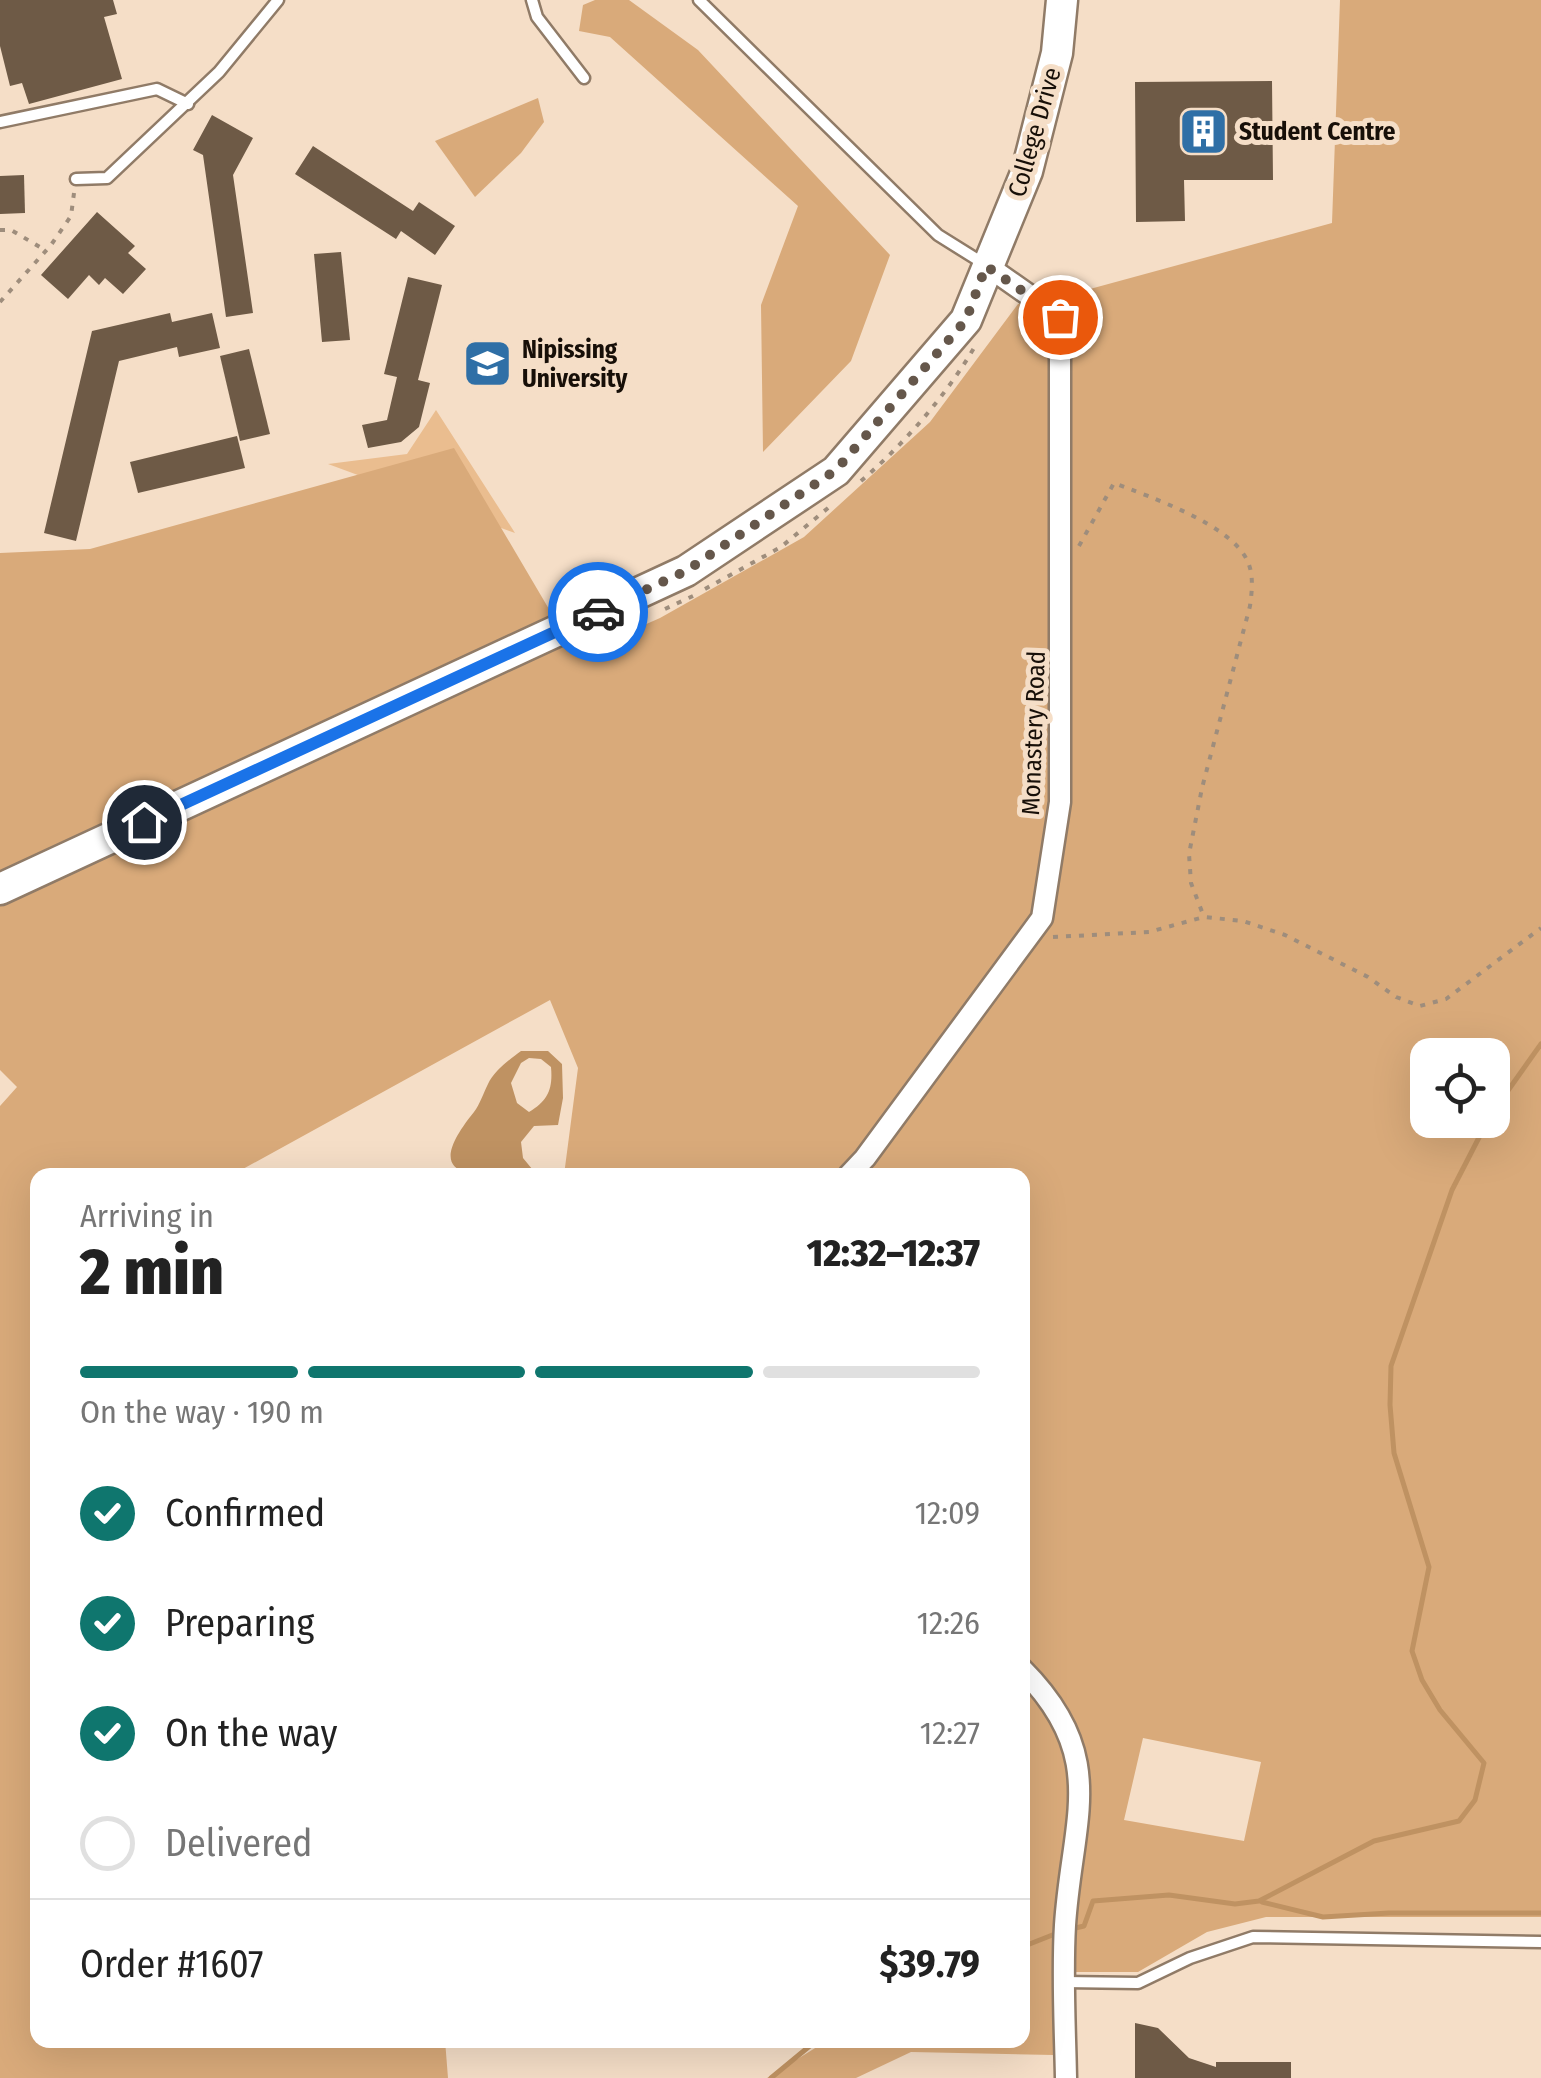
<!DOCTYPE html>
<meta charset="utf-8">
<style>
body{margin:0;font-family:"Fira Sans Condensed",sans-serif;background:#f2f2f2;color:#222;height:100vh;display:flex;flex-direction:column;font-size:38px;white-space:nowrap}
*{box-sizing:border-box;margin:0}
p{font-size:32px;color:#767676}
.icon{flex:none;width:55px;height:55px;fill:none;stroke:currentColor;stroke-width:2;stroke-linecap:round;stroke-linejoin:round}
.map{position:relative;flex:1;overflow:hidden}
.drawer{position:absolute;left:30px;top:1168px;width:1000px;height:880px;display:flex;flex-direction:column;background:#fff;border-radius:20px;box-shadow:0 10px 40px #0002}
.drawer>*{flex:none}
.controls{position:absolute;left:1410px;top:1038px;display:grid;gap:20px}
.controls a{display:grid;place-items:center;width:100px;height:100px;border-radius:20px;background:#fff;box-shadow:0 10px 40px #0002;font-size:50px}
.pin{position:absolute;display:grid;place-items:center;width:85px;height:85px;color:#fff;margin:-42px;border:5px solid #fff;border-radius:50%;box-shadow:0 2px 10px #0007}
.courier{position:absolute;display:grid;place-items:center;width:100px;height:100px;margin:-50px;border:8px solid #1a73e8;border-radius:50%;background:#fff;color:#222;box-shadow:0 2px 12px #0007}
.summary em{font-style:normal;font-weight:800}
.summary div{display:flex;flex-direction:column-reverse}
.summary{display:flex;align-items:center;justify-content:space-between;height:170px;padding:0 50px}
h1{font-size:65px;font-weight:800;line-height:75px}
.bar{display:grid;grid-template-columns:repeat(4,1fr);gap:15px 10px;align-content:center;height:120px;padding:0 50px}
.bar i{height:12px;border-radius:8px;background:#e0e0e0}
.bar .current{background:#0f766e}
.bar p{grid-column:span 4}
.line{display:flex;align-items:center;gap:25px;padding:0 50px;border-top:2px solid #e0e0e0}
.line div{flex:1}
ol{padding:0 50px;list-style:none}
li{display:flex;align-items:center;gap:30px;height:110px}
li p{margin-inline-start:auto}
li .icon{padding:10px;border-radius:50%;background:#0f766e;color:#fff;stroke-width:4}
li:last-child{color:#767676}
li i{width:55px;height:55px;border:5px solid #e0e0e0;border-radius:50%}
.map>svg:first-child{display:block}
.green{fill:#eabd8f}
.forest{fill:#d9aa7a;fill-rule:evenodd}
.water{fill:#bf9262;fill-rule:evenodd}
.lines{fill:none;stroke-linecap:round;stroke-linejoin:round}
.stream{stroke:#bf9262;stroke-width:5}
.building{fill:#6e5a46}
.lane-casing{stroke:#907b67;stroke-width:15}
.street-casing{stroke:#907b67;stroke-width:25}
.secondary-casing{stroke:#907b67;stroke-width:35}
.path{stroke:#9e8d7c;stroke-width:4;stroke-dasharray:5 8;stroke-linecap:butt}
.lane{stroke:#fff;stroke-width:10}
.street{stroke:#fff;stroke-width:20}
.secondary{stroke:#fff;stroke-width:30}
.done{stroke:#65574b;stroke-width:10;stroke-dasharray:0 18}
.route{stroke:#1a73e8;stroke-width:12}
.labels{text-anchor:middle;stroke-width:10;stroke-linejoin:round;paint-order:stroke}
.poi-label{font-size:25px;font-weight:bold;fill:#170f08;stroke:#f5dec7;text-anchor:start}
.street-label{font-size:25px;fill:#170f08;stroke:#f5dec7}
</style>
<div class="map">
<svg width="1541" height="2078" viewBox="0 0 1541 2078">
<rect width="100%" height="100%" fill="#f5dec7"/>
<!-- green -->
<path class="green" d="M436,410l79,123 -187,-69 79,-10z"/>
<!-- forest -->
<g class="forest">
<path d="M595,0h34l69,50 192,205 -39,106 -88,91 -2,-147 37,-99 -188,-169 -31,-6 4,-26z"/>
<path d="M1340,0h201v1917h-275l-59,15 -69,40h-85l1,83 -143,-3 -55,26h-89l61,-38h194v-865h-458l14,-107 -28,-68 -318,175h-194v865h407l3,38h-448v-972l17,-19 -17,-17v-517l90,-4 364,-101 122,207 84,-37 144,-81 126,-115 88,-118 61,-12 253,-69zM1428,1055h64v65h-64zM1143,1738l118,24 -17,79 -120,-21z"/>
<path d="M538,98l6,24 -23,31 -46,44 -40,-56z"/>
</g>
<!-- water -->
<path class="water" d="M521,1051h27l14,13 1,34 -5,27 -24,1 -13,16 2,16 14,17c-55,0 -123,11 -63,-63 6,-8 9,-18 14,-28 6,-13 22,-25 33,-33zM529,1058l12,1 10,8c2,22 -3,34 -22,45l-12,-9 -6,-20 10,-20z"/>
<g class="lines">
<!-- stream -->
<g class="stream">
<path d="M1492,1113l49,-69"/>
<path d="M1262,1902l61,15 66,-4h152"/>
<path d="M1071,1929l13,-3 9,-25 76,-6 66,9 24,-3 115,-60 85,-20 16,-21 9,-37 -44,-53 -18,-30 -10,-29 17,-84 -35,-114 -4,-48 1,-39 61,-176 36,-70"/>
<path d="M1022,1947l38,-15"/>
<path d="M771,2078l46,-38"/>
</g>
</g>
<!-- building -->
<g class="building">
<path d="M0,0h113l4,14 -13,3 18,62 -93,25 -7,-21 -12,3 -10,-40z"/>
<path d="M1272,81l1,99h-89l1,41 -49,1 -1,-140z"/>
<path d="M212,115l41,23 -20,37 20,138 -27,4 -23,-162 -10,-5z"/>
<path d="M313,146l100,65 6,-9 36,24 -20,29 -34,-24 -5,8 -101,-65z"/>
<path d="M24,175l1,38 -25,1v-38z"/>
<path d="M97,212l38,34 -7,7 18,16 -23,25 -18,-16 -6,7 -10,-10 -21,24 -27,-24z"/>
<path d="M341,252l9,88 -28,2 -8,-88z"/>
<path d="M408,277l34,8 -24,95 12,3 -11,44 -18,15 -33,6 -6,-23 25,-5 10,-43 -13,-3z"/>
<path d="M170,313l2,9 40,-9 8,35 -41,9 -2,-10 -58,14 -43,180 -32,-8 48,-202z"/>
<path d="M249,349l21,85 -30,7 -20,-85z"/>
<path d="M237,436l8,32 -107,25 -8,-31z"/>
<path d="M1135,2023l23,5 31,30 27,9v-5h75v16h-156z"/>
</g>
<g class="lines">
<defs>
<g id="lane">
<path d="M532,0l5,17 47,61"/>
<path d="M699,0l239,235 48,30"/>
<path d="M0,122l157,-33 31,15"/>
<path d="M76,179l31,-1 112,-106 59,-72"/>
<path d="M1064,1982l74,1 52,-25 63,-21 288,5"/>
</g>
<g id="street">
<path d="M849,1175l16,-17 177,-240 18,-116v-485l-74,-52"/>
<path d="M1022,1669c88,88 50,149 43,256 -3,51 0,102 1,153"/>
</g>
<path id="secondary" d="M0,889l686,-318 150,-100 130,-151 61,-149 30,-118 5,-53"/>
</defs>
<!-- lane casing -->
<use href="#lane" class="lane-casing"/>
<!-- street casing -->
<use href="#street" class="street-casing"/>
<!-- secondary casing -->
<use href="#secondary" class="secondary-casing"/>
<!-- path -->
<g class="path">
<path d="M0,230h11l34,20"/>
<path d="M0,302l51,-57 20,-29 3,-23"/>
<path d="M861,481c43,-37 84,-84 113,-133"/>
<path d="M1079,546l35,-63c36,14 116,41 133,77 7,14 5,31 3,46l-48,182 -13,66 2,29 13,34"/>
<path d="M705,589l76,-42 53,-44"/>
<path d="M665,609l28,-13"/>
<path d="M1053,937l96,-5 55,-15 39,4 42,14 83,42 28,20 24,9 26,-7 95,-71"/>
</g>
<!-- lane -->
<use href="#lane" class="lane"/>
<!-- street -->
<use href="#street" class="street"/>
<!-- secondary -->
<use href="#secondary" class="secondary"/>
</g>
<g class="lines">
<!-- done -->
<path class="done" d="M598,612l88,-41 150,-101 130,-150 20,-54 74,51"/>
<!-- route -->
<path class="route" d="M144,822l454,-210"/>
</g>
<!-- icons -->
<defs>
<symbol id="building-square" viewBox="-11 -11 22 22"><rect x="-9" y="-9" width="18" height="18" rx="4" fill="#2f6fa6" stroke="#f5dec7"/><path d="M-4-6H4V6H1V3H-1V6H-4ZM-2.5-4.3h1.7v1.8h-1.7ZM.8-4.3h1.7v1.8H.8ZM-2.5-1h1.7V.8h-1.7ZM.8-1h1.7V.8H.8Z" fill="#fff"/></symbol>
<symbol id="university-square" viewBox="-11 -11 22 22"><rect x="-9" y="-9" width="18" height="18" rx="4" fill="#2f6fa6" stroke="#f5dec7"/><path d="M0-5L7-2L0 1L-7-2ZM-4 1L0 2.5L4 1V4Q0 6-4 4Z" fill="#fff"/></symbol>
</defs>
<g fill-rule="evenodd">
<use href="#building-square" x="1176" y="104" width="55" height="55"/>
<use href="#university-square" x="460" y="336" width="55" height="55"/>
</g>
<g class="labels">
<!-- poi labels -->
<g class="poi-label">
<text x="1239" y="140">Student Centre</text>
<text x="522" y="358">Nipissing<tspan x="522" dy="29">University</tspan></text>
</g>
<!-- street labels -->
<g class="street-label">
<text transform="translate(1034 132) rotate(-74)" y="9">College Drive</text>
<text transform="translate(1033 733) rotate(-88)" y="9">Monastery Road</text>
</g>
</g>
</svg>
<div class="controls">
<a><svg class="icon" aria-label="locate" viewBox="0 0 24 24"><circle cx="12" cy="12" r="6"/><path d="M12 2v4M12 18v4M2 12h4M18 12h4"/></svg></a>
</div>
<div class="pin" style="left:1060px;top:317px;background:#ea580c"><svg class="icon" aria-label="bag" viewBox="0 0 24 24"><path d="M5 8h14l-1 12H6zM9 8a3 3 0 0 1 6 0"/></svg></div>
<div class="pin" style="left:144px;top:822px;background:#1f2937"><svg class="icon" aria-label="home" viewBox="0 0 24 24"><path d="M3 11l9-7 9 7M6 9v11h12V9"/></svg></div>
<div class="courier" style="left:598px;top:612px"><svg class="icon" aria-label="car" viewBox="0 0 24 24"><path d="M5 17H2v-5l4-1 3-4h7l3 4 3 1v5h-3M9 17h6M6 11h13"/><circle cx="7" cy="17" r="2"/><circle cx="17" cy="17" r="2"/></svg></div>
<section class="drawer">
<div class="summary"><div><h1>2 min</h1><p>Arriving in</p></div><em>12:32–12:37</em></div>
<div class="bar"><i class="current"></i><i class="current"></i><i class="current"></i><i></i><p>On the way · 190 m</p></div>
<ol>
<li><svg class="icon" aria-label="check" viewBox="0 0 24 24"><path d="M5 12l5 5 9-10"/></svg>Confirmed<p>12:09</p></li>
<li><svg class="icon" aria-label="check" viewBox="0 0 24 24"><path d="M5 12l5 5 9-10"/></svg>Preparing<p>12:26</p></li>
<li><svg class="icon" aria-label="check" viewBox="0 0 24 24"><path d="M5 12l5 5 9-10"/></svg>On the way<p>12:27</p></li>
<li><i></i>Delivered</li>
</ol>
<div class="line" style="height:130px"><div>Order #1607</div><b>$39.79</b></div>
</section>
</div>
